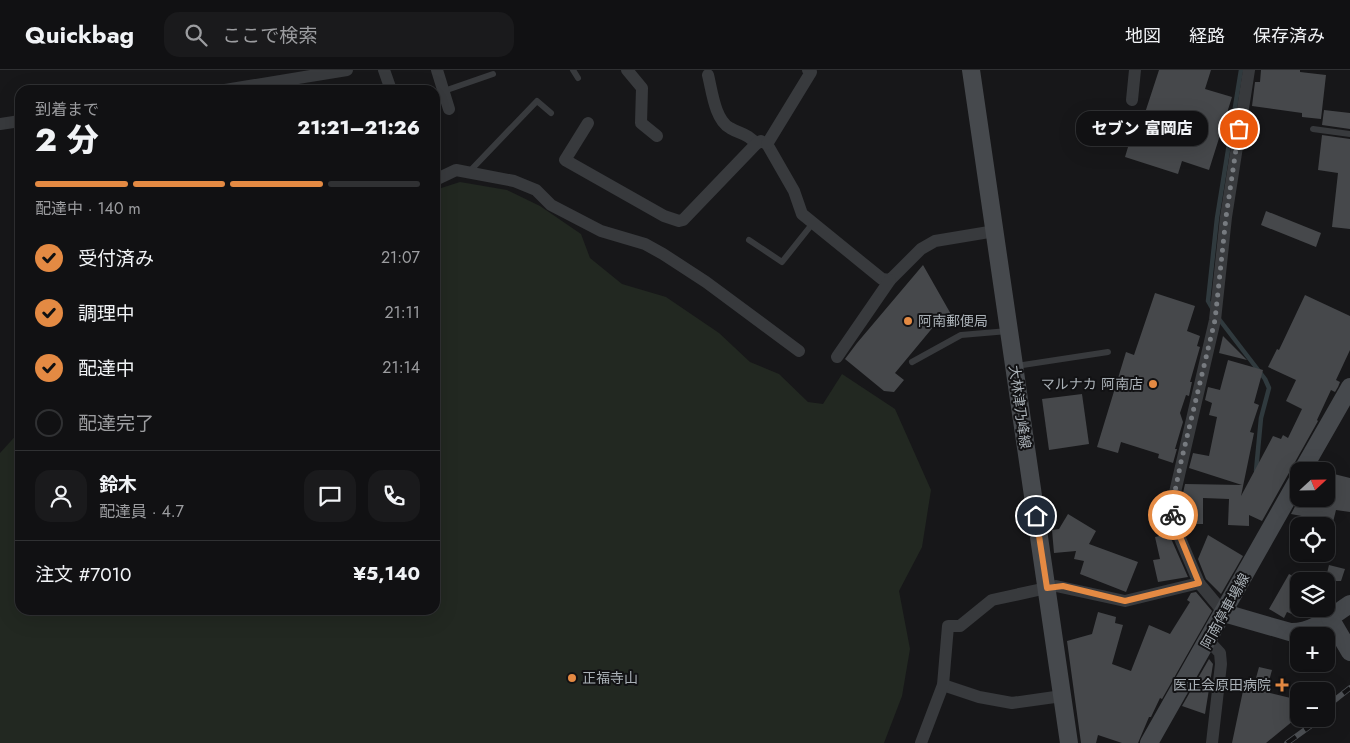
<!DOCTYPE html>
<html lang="ja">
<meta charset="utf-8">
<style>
body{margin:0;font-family:Jost,"Noto Sans JP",sans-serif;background:#1a1a1c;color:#f1f3f6;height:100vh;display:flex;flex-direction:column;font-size:19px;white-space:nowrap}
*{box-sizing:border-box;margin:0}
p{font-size:16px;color:#9c9da0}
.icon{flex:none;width:28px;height:28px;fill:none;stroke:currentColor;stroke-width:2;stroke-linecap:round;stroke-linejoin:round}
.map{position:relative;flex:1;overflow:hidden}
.panel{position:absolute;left:15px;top:15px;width:425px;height:530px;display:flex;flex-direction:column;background:#111113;border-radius:15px;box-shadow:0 5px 20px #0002,0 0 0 1px #303133}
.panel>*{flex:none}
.needle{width:32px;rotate:68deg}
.tools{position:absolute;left:1290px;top:392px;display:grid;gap:10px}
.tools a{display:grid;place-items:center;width:45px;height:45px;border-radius:10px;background:#111113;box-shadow:0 5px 20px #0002,0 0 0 1px #303133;font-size:25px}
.pin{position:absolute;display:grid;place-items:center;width:42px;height:42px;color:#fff;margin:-21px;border:2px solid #fff;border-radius:50%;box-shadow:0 1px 5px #0007}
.courier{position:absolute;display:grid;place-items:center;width:50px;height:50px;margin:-25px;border:4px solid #e48a43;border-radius:50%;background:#fff;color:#222;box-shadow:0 1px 6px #0007}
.bubble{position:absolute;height:35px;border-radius:15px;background:#111113;box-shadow:0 5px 20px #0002,0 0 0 1px #303133;font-size:16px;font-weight:800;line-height:35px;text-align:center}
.headline em{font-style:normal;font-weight:800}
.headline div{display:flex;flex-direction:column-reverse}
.headline{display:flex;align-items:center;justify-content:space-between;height:85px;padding:0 20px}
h1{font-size:32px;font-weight:800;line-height:38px}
.bar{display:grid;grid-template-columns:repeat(4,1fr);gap:8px 5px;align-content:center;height:60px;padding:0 20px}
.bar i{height:6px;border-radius:4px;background:#303133}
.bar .on{background:#e48a43}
.bar p{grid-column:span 4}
.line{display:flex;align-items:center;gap:12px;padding:0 20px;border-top:1px solid #303133}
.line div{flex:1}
.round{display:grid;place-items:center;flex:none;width:52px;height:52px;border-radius:15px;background:#1a1a1c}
ol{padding:0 20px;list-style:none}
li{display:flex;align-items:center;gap:15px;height:55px}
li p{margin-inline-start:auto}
li .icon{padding:5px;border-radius:50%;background:#e48a43;color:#111;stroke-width:4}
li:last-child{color:#9c9da0}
li i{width:28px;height:28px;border:2px solid #303133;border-radius:50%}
header{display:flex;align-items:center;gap:30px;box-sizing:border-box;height:70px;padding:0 25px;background:#111113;border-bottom:1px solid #303133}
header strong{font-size:24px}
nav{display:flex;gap:28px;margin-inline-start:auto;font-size:18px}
.search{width:350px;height:45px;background:#1a1a1c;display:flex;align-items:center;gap:12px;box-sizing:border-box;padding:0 18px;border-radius:15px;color:#9c9da0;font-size:19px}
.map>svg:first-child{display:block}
.green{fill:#222821}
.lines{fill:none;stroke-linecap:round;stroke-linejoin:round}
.stream{stroke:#303a3e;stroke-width:4.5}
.building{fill:#46484b}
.lane{stroke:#383a3d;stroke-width:6}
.street{stroke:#383a3d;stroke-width:12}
.secondary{stroke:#46494d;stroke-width:18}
.rail-casing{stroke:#4d5054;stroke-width:5.5}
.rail{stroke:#121214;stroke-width:4;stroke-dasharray:11;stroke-linecap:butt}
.done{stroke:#777b80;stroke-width:5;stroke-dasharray:0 9}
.route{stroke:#e48a43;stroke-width:6}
.poi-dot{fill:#e48a43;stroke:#121214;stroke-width:2}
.labels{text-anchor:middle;stroke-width:4;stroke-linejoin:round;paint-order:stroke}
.poi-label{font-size:14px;fill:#aab1b7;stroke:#121214;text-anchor:start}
.street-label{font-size:14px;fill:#aab1b7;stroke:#121214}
</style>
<header>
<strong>Quickbag</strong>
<div class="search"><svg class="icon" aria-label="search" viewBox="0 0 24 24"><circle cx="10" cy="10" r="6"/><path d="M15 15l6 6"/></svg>ここで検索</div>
<nav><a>地図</a><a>経路</a><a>保存済み</a></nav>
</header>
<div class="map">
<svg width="1350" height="673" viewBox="0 0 1350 673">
<rect width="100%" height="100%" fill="#171719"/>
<!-- green -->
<path class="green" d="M460,112l47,8 33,16 41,28 9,24 32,26 44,13 53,36 31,29 29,12 29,28 15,2 19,-30 53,35 36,81 -9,57 -23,44 11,58 -8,47 -18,47h-884v-290l20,-22v179h415v-420z"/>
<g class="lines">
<!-- stream -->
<g class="stream">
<path d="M1212,238l-4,-7 9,-83 24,-148"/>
<path d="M1219,249l46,60 4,9 -8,30 -5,53"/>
</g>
</g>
<!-- building -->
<g class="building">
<path d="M1159,0h52l-6,19 27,8 -23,73 -27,-9 -4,13 -53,-17 12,-40 6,2z"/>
<path d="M1261,0h39v2l26,3 -5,44 -19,-2v-4l-50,-7 3,-24h5z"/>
<path d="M1324,40l26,3v16l-28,-4z"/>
<path d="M1322,65l28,4v90l-18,-2 6,-54 -20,-3z"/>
<path d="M1266,141l55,22 -5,14 -55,-22z"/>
<path d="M923,195l33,58 -12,6 -5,-9 -44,53 9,7 -10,12 -10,-1 -39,-32 12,-16z"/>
<path d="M1155,223l40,13 -8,25 13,5 -3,10 3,1 -10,35h2l-3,14 -3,-1 -6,18 3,9 -8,27h2l-4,14 -15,-5 1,-4 -38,-12 -3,11 -21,-6 29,-95 8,3z"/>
<path d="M1305,225l45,21v34l-14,30 4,2 -2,5 -3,5 -4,-2 -14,30 1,1 -56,100 -13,-6v11l-21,-1 1,-26 -26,-1v26h-20l-2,-22 4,-18 57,1 -53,-17 4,-15 16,3 8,-39 -8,-2 3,-12 -7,-3 3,-13 12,3 8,-30 35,10 -9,33 5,2 -9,27 4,1 -13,63 32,-60 8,3 2,-4 5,3 14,-29 -16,-8 10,-21 -28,-13 9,-18 2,1z"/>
<path d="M1223,266l24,24 -28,-7z"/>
<path d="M1082,324l7,50 -40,6 -7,-51z"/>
<path d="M1326,402l24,6v34l-14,-2 -3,12 -42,-8 8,-15h27z"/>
<path d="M1068,444l28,17 -7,13 49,18 -12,30 -46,-18 4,-13 -10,-2 2,-8 -22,2 -2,-23 7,-1z"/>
<path d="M1169,464l19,43 -30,5 -5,-22 7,-1 -5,-22z"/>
<path d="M1208,465l35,21 -22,38 -15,-15 -8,-20z"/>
<path d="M1329,495l16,4 -4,12h-16z"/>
<path d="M1289,504l10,5v38l-12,-5 -3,6 -15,-9z"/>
<path d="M1196,522l16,19 -50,88 -2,-1 -9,19h-2l-11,26h-16l-24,-8 -2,8h-15l-14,-102 25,-7 6,-22 18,5 -1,6 8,2 -11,39 19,7 18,-46 21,9 20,-32 -3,-2 4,-7z"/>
<path d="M1209,589l4,5 -8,50 -23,-8z"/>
<path d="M1259,597l13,3 -6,22 33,8v16l-33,27h-34l12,-57 9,3z"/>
</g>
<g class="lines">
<!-- lane -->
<g class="lane">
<path d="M573,0l5,8"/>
<path d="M444,21l49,-17"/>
<path d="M1313,59l37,5"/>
<path d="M469,102l68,-71 14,12"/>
<path d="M749,170l33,22 31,-39"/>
<path d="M912,292l49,-27 47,-4"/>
<path d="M1016,296l92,-14"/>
</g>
<!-- street -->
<g class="street">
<path d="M384,0l7,20"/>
<path d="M437,0l12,39"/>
<path d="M627,0l15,18 -1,35 16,13"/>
<path d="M708,5c4,16 7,45 22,53 10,6 19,6 26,16"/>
<path d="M225,20l122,-20"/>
<path d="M1132,30l3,-30"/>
<path d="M588,53l-23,37 99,56 15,5 4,-1 73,-76 5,-3 6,3 27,47 8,23 80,65 8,1 31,-31 14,-8 60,-10"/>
<path d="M0,54l20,-3"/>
<path d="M767,74l44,-72 -3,-2"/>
<path d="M435,110l21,-10 58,11 22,9 15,15 50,26 44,13 18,10 43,28 93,69"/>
<path d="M837,287l53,-77"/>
<path d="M1199,513l-26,-61v-21l42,-181 11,-103 23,-147"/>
<path d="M1208,570l12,13 1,11 -9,79"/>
<path d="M943,615l36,12 33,6 50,-7"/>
<path d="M921,673l22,-58 5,-59h12l32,-26 64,-14 69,15 74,-18 25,30"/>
</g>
<!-- secondary -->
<g class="secondary">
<path d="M971,0l98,673"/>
<path d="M1302,401l48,-84"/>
<path d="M1224,543l66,19c23,1 42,-16 60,-28"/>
<path d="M1330,548l20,34"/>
<path d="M1149,673l150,-265"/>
</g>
<defs>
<g id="rail">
<path d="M1326,637l24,-19"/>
<path d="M1287,673l33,-24"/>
</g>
</defs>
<!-- rail casing -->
<use href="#rail" class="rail-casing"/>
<!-- rail -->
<use href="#rail" class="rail"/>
</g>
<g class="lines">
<!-- done -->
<path class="done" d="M1173,445v-14l8,-39 34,-142 11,-103 13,-88"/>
<!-- route -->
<path class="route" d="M1036,446l11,72 16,-2 62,15 74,-18 -25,-61 -1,-7"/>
</g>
<!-- markers -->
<g class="poi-dot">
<circle cx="908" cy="251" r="5"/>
<circle cx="1153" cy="314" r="5"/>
<circle cx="572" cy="608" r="5"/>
<path d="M1279.5 607.5h5v5h5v5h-5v5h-5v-5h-5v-5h5z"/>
</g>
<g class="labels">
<!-- poi labels -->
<g class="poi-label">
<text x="918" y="256">阿南郵便局</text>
<text x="1143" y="319" text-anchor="end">マルナカ 阿南店</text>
<text x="582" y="613">正福寺山</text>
<text x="1271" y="620" text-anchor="end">医正会原田病院</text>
</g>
<!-- street labels -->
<g class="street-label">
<text transform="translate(1020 337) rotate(82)" y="5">大林津乃峰線</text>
<text transform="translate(1225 541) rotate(-61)" y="5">阿南停車場線</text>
</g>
</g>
</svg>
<div class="tools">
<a><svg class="needle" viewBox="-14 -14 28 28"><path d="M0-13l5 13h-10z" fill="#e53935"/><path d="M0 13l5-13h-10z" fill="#9c9da0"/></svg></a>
<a><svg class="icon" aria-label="locate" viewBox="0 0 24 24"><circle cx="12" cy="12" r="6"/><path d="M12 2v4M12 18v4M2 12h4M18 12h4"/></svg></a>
<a><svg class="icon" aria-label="layers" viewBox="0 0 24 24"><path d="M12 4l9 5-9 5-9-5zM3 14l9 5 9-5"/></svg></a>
<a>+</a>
<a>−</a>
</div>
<div class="pin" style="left:1239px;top:59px;background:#ea580c"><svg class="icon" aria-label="bag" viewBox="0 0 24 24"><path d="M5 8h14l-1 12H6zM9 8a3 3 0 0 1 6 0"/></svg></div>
<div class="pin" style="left:1036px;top:446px;background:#1f2937"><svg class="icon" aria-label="home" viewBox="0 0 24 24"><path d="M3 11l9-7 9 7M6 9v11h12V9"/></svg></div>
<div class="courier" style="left:1173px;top:445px"><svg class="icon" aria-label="bike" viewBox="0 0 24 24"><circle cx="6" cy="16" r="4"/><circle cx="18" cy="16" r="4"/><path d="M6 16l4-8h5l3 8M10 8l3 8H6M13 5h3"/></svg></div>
<div class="bubble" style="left:1076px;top:41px;width:132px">セブン 富岡店</div>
<section class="panel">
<div class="headline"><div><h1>2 分</h1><p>到着まで</p></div><em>21:21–21:26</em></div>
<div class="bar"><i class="on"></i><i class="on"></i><i class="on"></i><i></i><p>配達中 · 140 m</p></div>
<ol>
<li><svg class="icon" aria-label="check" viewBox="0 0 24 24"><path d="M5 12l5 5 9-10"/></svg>受付済み<p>21:07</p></li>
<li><svg class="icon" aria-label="check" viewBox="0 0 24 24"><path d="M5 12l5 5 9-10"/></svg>調理中<p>21:11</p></li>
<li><svg class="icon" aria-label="check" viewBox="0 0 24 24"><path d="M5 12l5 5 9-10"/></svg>配達中<p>21:14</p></li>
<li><i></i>配達完了</li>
</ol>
<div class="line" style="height:90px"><a class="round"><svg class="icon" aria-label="person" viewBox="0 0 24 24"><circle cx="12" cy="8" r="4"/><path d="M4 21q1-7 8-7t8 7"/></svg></a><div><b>鈴木</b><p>配達員 · 4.7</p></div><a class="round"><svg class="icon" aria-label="chat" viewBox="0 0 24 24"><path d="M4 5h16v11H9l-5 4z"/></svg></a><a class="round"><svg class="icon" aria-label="phone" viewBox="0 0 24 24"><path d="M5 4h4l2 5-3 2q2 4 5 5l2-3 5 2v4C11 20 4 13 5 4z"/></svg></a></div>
<div class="line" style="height:65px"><div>注文 #7010</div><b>¥5,140</b></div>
</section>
</div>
